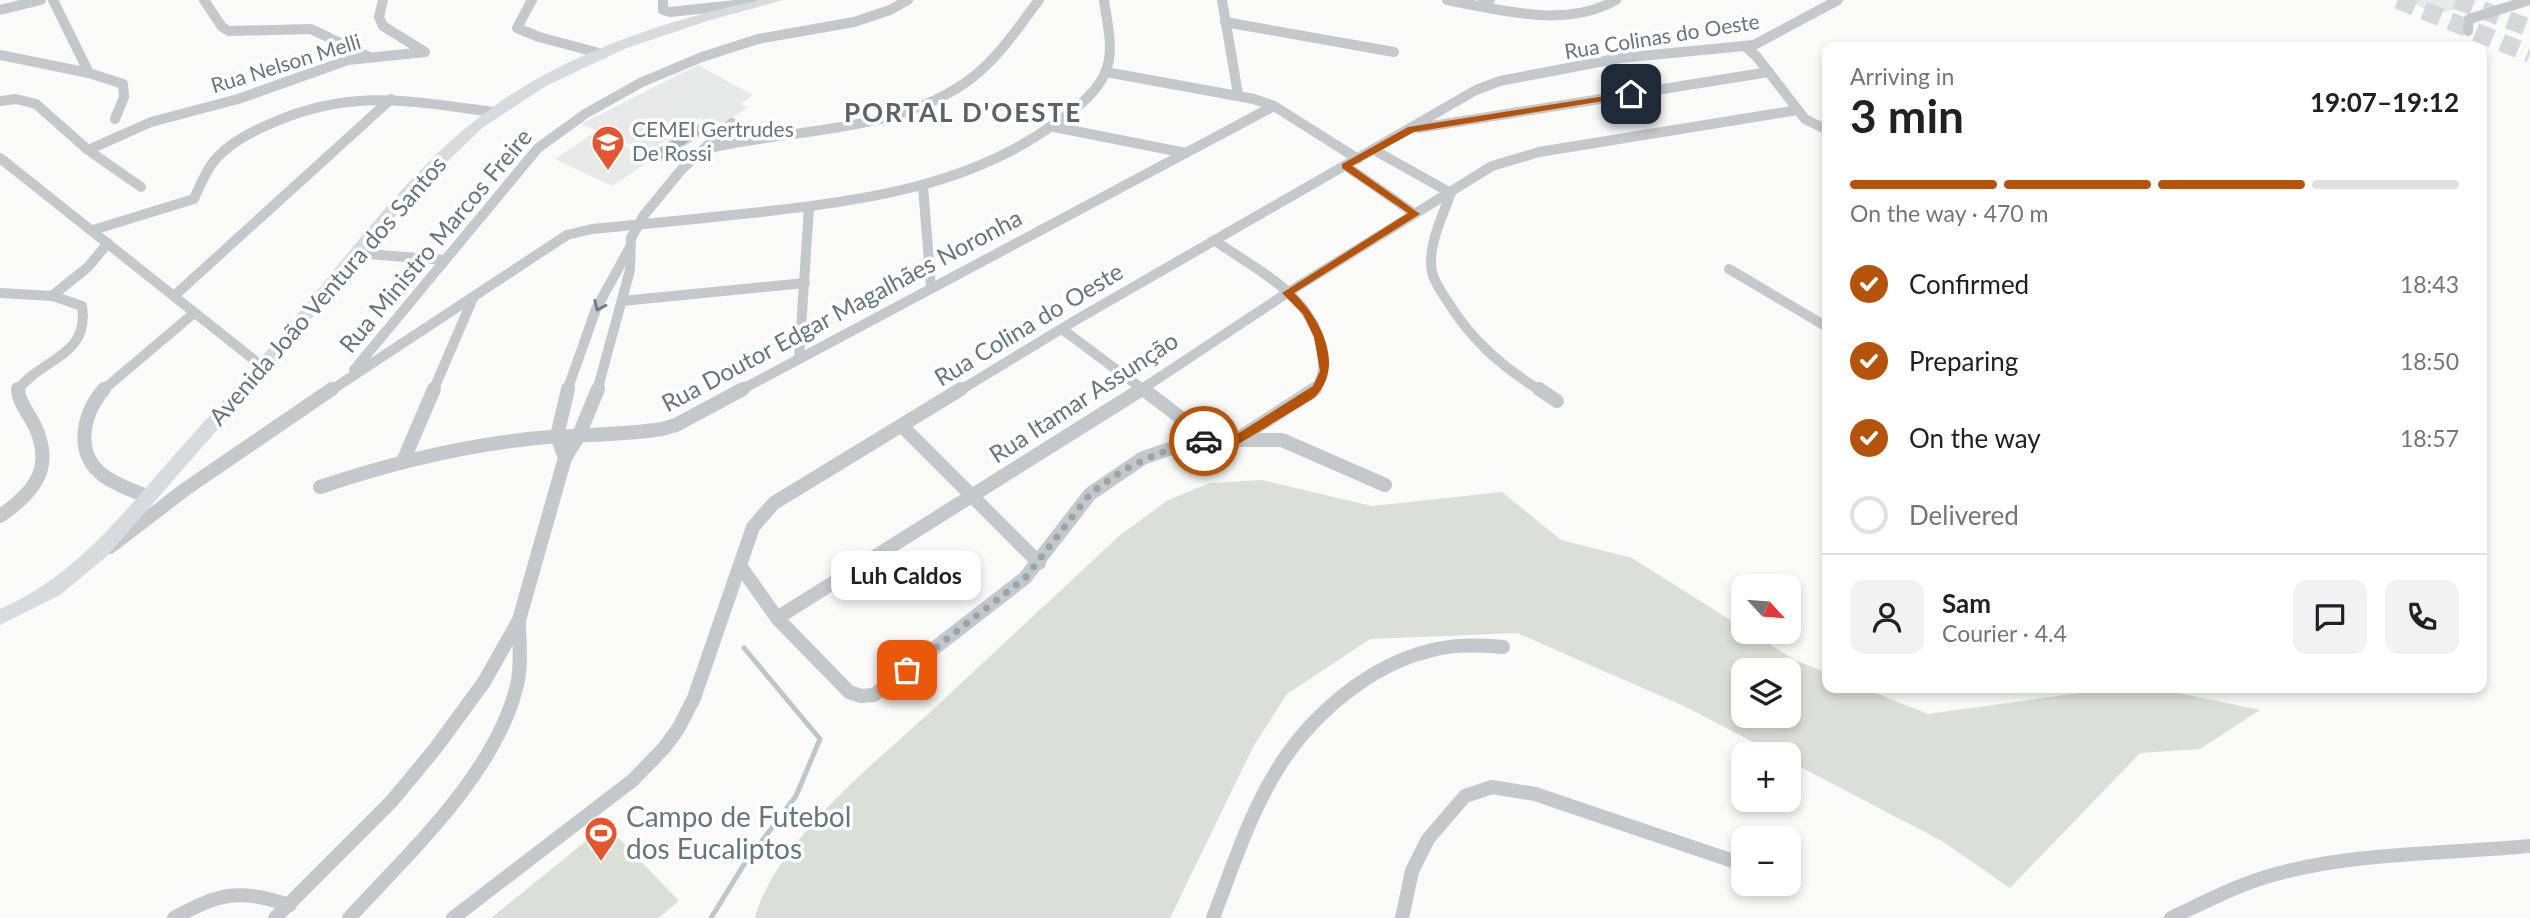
<!DOCTYPE html>
<meta charset="utf-8">
<style>
body{margin:0;font-family:Lato,sans-serif;background:#f2f2f2;color:#202124;height:100vh;display:flex;flex-direction:column;font-size:26px;white-space:nowrap}
*{box-sizing:border-box;margin:0}
p{font-size:23px;color:#757577}
.icon{flex:none;width:38px;height:38px;fill:none;stroke:currentColor;stroke-width:2;stroke-linecap:round;stroke-linejoin:round}
.map{position:relative;flex:1;overflow:hidden}
.drawer{position:absolute;left:1822px;top:42px;width:665px;height:651px;display:flex;flex-direction:column;background:#fff;border-radius:14px;box-shadow:0 4px 10px #0003}
.drawer>*{flex:none}
.needle{width:46px;rotate:116deg}
.fabs{position:absolute;left:1731px;top:574px;display:grid;gap:14px}
.fabs a{display:grid;place-items:center;width:70px;height:70px;border-radius:14px;background:#fff;box-shadow:0 4px 10px #0003;font-size:35px}
.pin{position:absolute;display:grid;place-items:center;width:60px;height:60px;color:#fff;margin:-30px;border-radius:14px;box-shadow:0 4px 10px #0006}
.courier{position:absolute;display:grid;place-items:center;width:70px;height:70px;margin:-35px;border:5px solid #b45309;border-radius:50%;background:#fff;color:#222;box-shadow:0 2px 9px #0007}
.bubble{position:absolute;height:49px;border-radius:14px;background:#fff;box-shadow:0 4px 10px #0003;font-size:23px;font-weight:700;line-height:49px;text-align:center}
.head em{font-style:normal;font-weight:700}
.head div{display:flex;flex-direction:column-reverse}
.head{display:flex;align-items:center;justify-content:space-between;height:119px;padding:0 28px}
h1{font-size:46px;font-weight:700;line-height:52px}
.bar{display:grid;grid-template-columns:repeat(4,1fr);gap:10px 7px;align-content:center;height:84px;padding:0 28px}
.bar i{height:9px;border-radius:5px;background:#e0e0e0}
.bar .active{background:#b45309}
.bar p{grid-column:span 4}
.line{display:flex;align-items:center;gap:18px;padding:0 28px;border-top:2px solid #e0e0e0}
.line div{flex:1}
.round{display:grid;place-items:center;flex:none;width:74px;height:74px;border-radius:14px;background:#f2f2f2}
ol{padding:0 28px;list-style:none}
li{display:flex;align-items:center;gap:21px;height:77px}
li p{margin-inline-start:auto}
li .icon{padding:7px;border-radius:50%;background:#b45309;color:#fff;stroke-width:4}
li:last-child{color:#757577}
li i{width:38px;height:38px;border:4px solid #e0e0e0;border-radius:50%}
.map>svg:first-child{display:block}
.built{fill:#e8e9e9}
.green{fill:#dadfd7;fill-rule:evenodd}
.lines{fill:none;stroke-linecap:round;stroke-linejoin:round}
.stream{stroke:#bbc7cb;stroke-width:5}
.building{fill:#aab3b9;stroke:#dcdcda;stroke-width:2}
.motorway-tunnel{stroke:#d5d9db;stroke-width:18;stroke-dasharray:18 10;stroke-linecap:butt}
.minor-far1{stroke:#c3c8cc;stroke-width:10}
.minor{stroke:#c3c8cc;stroke-width:14}
.secondary{fill:#d6dbdf;fill-rule:evenodd}
.oneway{stroke:#6a7a87}
.route{fill:#b45309}
.done{stroke:#99a4ac;stroke-width:7;stroke-dasharray:0 12.6}
.labels{text-anchor:middle;stroke-width:7;stroke-linejoin:round;paint-order:stroke}
.far-street-label{font-size:21px;fill:#657683;stroke:#fff}
.far-poi-label{font-size:21px;fill:#657683;stroke:#fff;text-anchor:start}
.street-label{font-size:24px;fill:#657683;stroke:#fff}
.far-district-label{font-size:26px;font-weight:bold;letter-spacing:2px;fill:#57646e;stroke:#fff}
.near-poi-label{font-size:28px;fill:#657683;stroke:#fff;text-anchor:start}
</style>
<div class="map">
<svg width="2530" height="918" viewBox="0 0 2530 918">
<rect width="100%" height="100%" fill="#fafaf8"/>
<!-- built -->
<g class="built">
<path d="M2406,0h61l1,1 -3,5 -28,8z"/>
<path d="M698,65l55,30 -12,9 7,3 -29,20 -20,-9 -51,34 -67,-28z"/>
<path d="M595,132l58,27 -41,27 -57,-27z"/>
</g>
<!-- green -->
<g class="green">
<path d="M1262,480l110,26 130,-14 59,48 71,18 111,70v4h7l45,28 32,13v15h36l65,26 186,-26h40l106,22 -60,39 -60,4 -130,135 -68,-47 -153,-80 -1,-7h-12l-90,-47 -169,-74 -147,6 -83,55 -34,53 -83,171h-415c21,-79 126,-160 185,-215 60,-56 119,-111 179,-167l49,-36 42,-17zM1743,670h45v46h-45z"/>
<path d="M606,825l73,76 -21,17h-167z"/>
</g>
<g class="lines">
<!-- stream -->
<path class="stream" d="M711,918l32,-52 53,-70 24,-57 -76,-91"/>
</g>
<!-- building -->
<path class="building" d="M695,124l13,6 -46,30 -11,-6z"/>
<g class="lines">
<!-- motorway-tunnel -->
<g class="motorway-tunnel">
<path d="M2398,0l132,54"/>
<path d="M2456,0l74,28"/>
</g>
<!-- minor-far1 -->
<g class="minor-far1">
<path d="M53,0l36,73"/>
<path d="M204,0l18,27 7,4 82,-2 56,27"/>
<path d="M532,0l-15,28 22,9 64,17"/>
<path d="M663,0v10l7,2 84,-9"/>
<path d="M1222,0l16,94"/>
<path d="M1447,0l31,6 12,-6"/>
<path d="M1478,6c45,9 96,18 138,-6"/>
<path d="M0,10l41,-10"/>
<path d="M1225,22l169,30"/>
<path d="M2468,31l1,-12 61,-19"/>
<path d="M1745,46l12,11 48,62 22,11"/>
<path d="M0,55l89,18 34,11 1,13 -9,22"/>
<path d="M1106,72l148,27 20,7 84,53"/>
<path d="M0,101l16,-2 20,5 52,46 53,37"/>
<path d="M1054,127l132,26"/>
<path d="M1419,128l350,-56"/>
<path d="M706,149c88,-22 192,-14 267,-72 26,-20 46,-51 66,-77"/>
<path d="M88,150l63,-28 87,-23 110,-39 77,-8 -42,-26 -4,-9 4,-17"/>
<path d="M1374,150l77,43c-8,21 -19,44 -20,67 -1,15 7,27 15,39 25,41 55,67 95,92"/>
<path d="M0,158l263,209"/>
<path d="M1346,166l69,48"/>
<path d="M923,186l8,102"/>
<path d="M93,230l101,-31c6,-13 11,-27 20,-38 15,-18 37,-29 58,-38 81,-35 138,-22 222,-11"/>
<path d="M1214,240c42,30 98,54 108,110 2,16 2,28 -8,41"/>
<path d="M356,253l87,7"/>
<path d="M1729,269l98,58"/>
<path d="M0,293l53,3 29,10c8,51 -40,51 -65,85"/>
<path d="M52,296l36,-29 20,-24"/>
<path d="M174,296l217,-197"/>
<path d="M622,301l183,-18"/>
<path d="M1062,329l83,62"/>
<path d="M799,359l10,-152"/>
<path d="M354,370l184,-222 47,-34 57,-32 60,-25 56,-18 96,-17 36,-12 18,-10"/>
<path d="M102,391l92,-78"/>
<path d="M330,391l237,-156 25,-6c56,-5 113,-11 169,-17 104,-12 210,-26 296,-90 18,-12 39,-28 48,-49 10,-22 2,-50 -1,-73"/>
<path d="M433,391l40,-93"/>
<path d="M567,391l29,-82 33,-60"/>
<path d="M597,391l33,-121 1,-32 13,-23 38,-46 50,-46"/>
<path d="M739,391l535,-285"/>
<path d="M959,391l117,-71 400,-230 24,-9 120,-23 134,-13 84,-45"/>
<path d="M1139,391l148,-98 205,-127 47,-14 259,-42"/>
</g>
<!-- minor -->
<g class="minor">
<path d="M104,389c-22,26 -30,65 0,87 14,10 30,15 45,21"/>
<path d="M1143,389l67,51"/>
<path d="M1539,389l18,12"/>
<path d="M902,426l137,137"/>
<path d="M1236,440l79,-51"/>
<path d="M565,458l-8,-22 11,-47"/>
<path d="M404,459l30,-70"/>
<path d="M320,487c68,-23 137,-40 208,-48 45,-5 90,-3 134,-10l14,-4 67,-36"/>
<path d="M0,516c35,-24 55,-49 34,-92 -6,-11 -16,-23 -16,-35"/>
<path d="M110,547l77,-59 145,-99"/>
<path d="M741,567l36,51 72,74 12,4 13,-1 151,-117 65,-84 53,-36 29,-10 38,-8h72l103,45"/>
<path d="M777,618l365,-229"/>
<path d="M174,918c48,-26 63,-29 116,-13"/>
<path d="M275,918l116,-116 44,-53 49,-67 35,-62 46,-162 14,-23 19,-46"/>
<path d="M349,918c60,-65 147,-145 168,-233 5,-20 2,-43 2,-64"/>
<path d="M453,918l180,-138 31,-32 14,-19 16,-31 59,-171 21,-24 187,-114"/>
<path d="M1213,918c20,-52 38,-109 69,-156 33,-50 89,-97 147,-111 24,-7 49,-6 74,-4"/>
<path d="M1402,918l10,-47 16,-32 37,-43 27,-9 43,7 201,68"/>
<path d="M2171,918c32,-15 64,-32 98,-42 82,-24 177,-22 261,-30"/>
</g>
<!-- secondary -->
<path class="secondary" d="M760,0h23l-76,21 -83,28 -78,37 -64,42 -69,67 -153,186 -154,176 -46,38 -60,30v-16c76,-33 124,-97 177,-157 47,-52 94,-105 139,-160 56,-68 110,-139 184,-190 75,-52 171,-83 260,-102z"/>
</g>
<!-- one-way arrows -->
<defs><path id="oneway-chevron" d="M-2-3.5L2.5 0L-2 3.5" fill="none" stroke-width="1.6" stroke-linecap="round" stroke-linejoin="round" transform="scale(1.75)"/></defs>
<use class="oneway" href="#oneway-chevron" transform="translate(599 306) rotate(114)"/>
<!-- route -->
<path class="route" d="M1631,92h3v4l-220,36 -62,34 68,48 -126,79c27,26 52,74 20,105l-77,47 -37,-1 -1,-3 5,-4 27,1 82,-52 7,-15 -6,-34 -11,-23 -21,-21 126,-80 -66,-45v-4l66,-37z"/>
<g class="lines">
<!-- done -->
<path class="done" d="M907,670l118,-92 65,-84c38,-30 67,-43 114,-53"/>
</g>
<!-- icons -->
<defs>
<symbol id="school-pin" viewBox="-11 -11 22 30"><path d="M0 17L-7.5 6A9.5 9.5 0 1 1 7.5 6Z" fill="#e4572e" stroke="#fff"/><path d="M0-5L7-2L0 1L-7-2ZM-4 1L0 2.5L4 1V4Q0 6-4 4Z" fill="#fff"/></symbol>
<symbol id="stadium-pin" viewBox="-11 -11 22 30"><path d="M0 17L-7.5 6A9.5 9.5 0 1 1 7.5 6Z" fill="#e4572e" stroke="#fff"/><path d="M0-5a6.5 5 0 1 0 0 10a6.5 5 0 1 0 0-10ZM-3.5-1.8h7v3.6h-7Z" fill="#fff"/></symbol>
</defs>
<g fill-rule="evenodd">
<use href="#school-pin" x="589" y="123" width="38" height="52"/>
<use href="#stadium-pin" x="582" y="814" width="38" height="52"/>
</g>
<g class="labels">
<!-- far-street labels -->
<g class="far-street-label">
<text transform="translate(1662 37) rotate(-9)" y="7">Rua Colinas do Oeste</text>
<text transform="translate(286 64) rotate(-17)" y="7">Rua Nelson Melli</text>
</g>
<!-- far-poi labels -->
<g class="far-poi-label">
<text x="632" y="137">CEMEI Gertrudes<tspan x="632" dy="24">De Rossi</tspan></text>
</g>
<!-- street labels -->
<g class="street-label">
<text transform="translate(436 241) rotate(-50)" y="8">Rua Ministro Marcos Freire</text>
<text transform="translate(328 291) rotate(-49)" y="8">Avenida João Ventura dos Santos</text>
<text transform="translate(842 311) rotate(-28)" y="8">Rua Doutor Edgar Magalhães Noronha</text>
<text transform="translate(1029 325) rotate(-31)" y="8">Rua Colina do Oeste</text>
<text transform="translate(1084 398) rotate(-33)" y="8">Rua Itamar Assunção</text>
</g>
<!-- far-district labels -->
<g class="far-district-label">
<text x="963" y="122">PORTAL D'OESTE</text>
</g>
<!-- near-poi labels -->
<g class="near-poi-label">
<text x="626" y="827">Campo de Futebol<tspan x="626" dy="32">dos Eucaliptos</tspan></text>
</g>
</g>
</svg>
<div class="fabs">
<a><svg class="needle" viewBox="-14 -14 28 28"><path d="M0-13l5 13h-10z" fill="#e53935"/><path d="M0 13l5-13h-10z" fill="#757577"/></svg></a>
<a><svg class="icon" aria-label="layers" viewBox="0 0 24 24"><path d="M12 4l9 5-9 5-9-5zM3 14l9 5 9-5"/></svg></a>
<a>+</a>
<a>−</a>
</div>
<div class="pin" style="left:907px;top:670px;background:#ea580c"><svg class="icon" aria-label="bag" viewBox="0 0 24 24"><path d="M5 8h14l-1 12H6zM9 8a3 3 0 0 1 6 0"/></svg></div>
<div class="pin" style="left:1631px;top:94px;background:#1f2937"><svg class="icon" aria-label="home" viewBox="0 0 24 24"><path d="M3 11l9-7 9 7M6 9v11h12V9"/></svg></div>
<div class="courier" style="left:1204px;top:441px"><svg class="icon" aria-label="car" viewBox="0 0 24 24"><path d="M5 17H2v-5l4-1 3-4h7l3 4 3 1v5h-3M9 17h6M6 11h13"/><circle cx="7" cy="17" r="2"/><circle cx="17" cy="17" r="2"/></svg></div>
<div class="bubble" style="left:831px;top:551px;width:150px">Luh Caldos</div>
<section class="drawer">
<div class="head"><div><h1>3 min</h1><p>Arriving in</p></div><em>19:07–19:12</em></div>
<div class="bar"><i class="active"></i><i class="active"></i><i class="active"></i><i></i><p>On the way · 470 m</p></div>
<ol>
<li><svg class="icon" aria-label="check" viewBox="0 0 24 24"><path d="M5 12l5 5 9-10"/></svg>Confirmed<p>18:43</p></li>
<li><svg class="icon" aria-label="check" viewBox="0 0 24 24"><path d="M5 12l5 5 9-10"/></svg>Preparing<p>18:50</p></li>
<li><svg class="icon" aria-label="check" viewBox="0 0 24 24"><path d="M5 12l5 5 9-10"/></svg>On the way<p>18:57</p></li>
<li><i></i>Delivered</li>
</ol>
<div class="line" style="height:126px"><a class="round"><svg class="icon" aria-label="person" viewBox="0 0 24 24"><circle cx="12" cy="8" r="4"/><path d="M4 21q1-7 8-7t8 7"/></svg></a><div><b>Sam</b><p>Courier · 4.4</p></div><a class="round"><svg class="icon" aria-label="chat" viewBox="0 0 24 24"><path d="M4 5h16v11H9l-5 4z"/></svg></a><a class="round"><svg class="icon" aria-label="phone" viewBox="0 0 24 24"><path d="M5 4h4l2 5-3 2q2 4 5 5l2-3 5 2v4C11 20 4 13 5 4z"/></svg></a></div>
</section>
</div>
